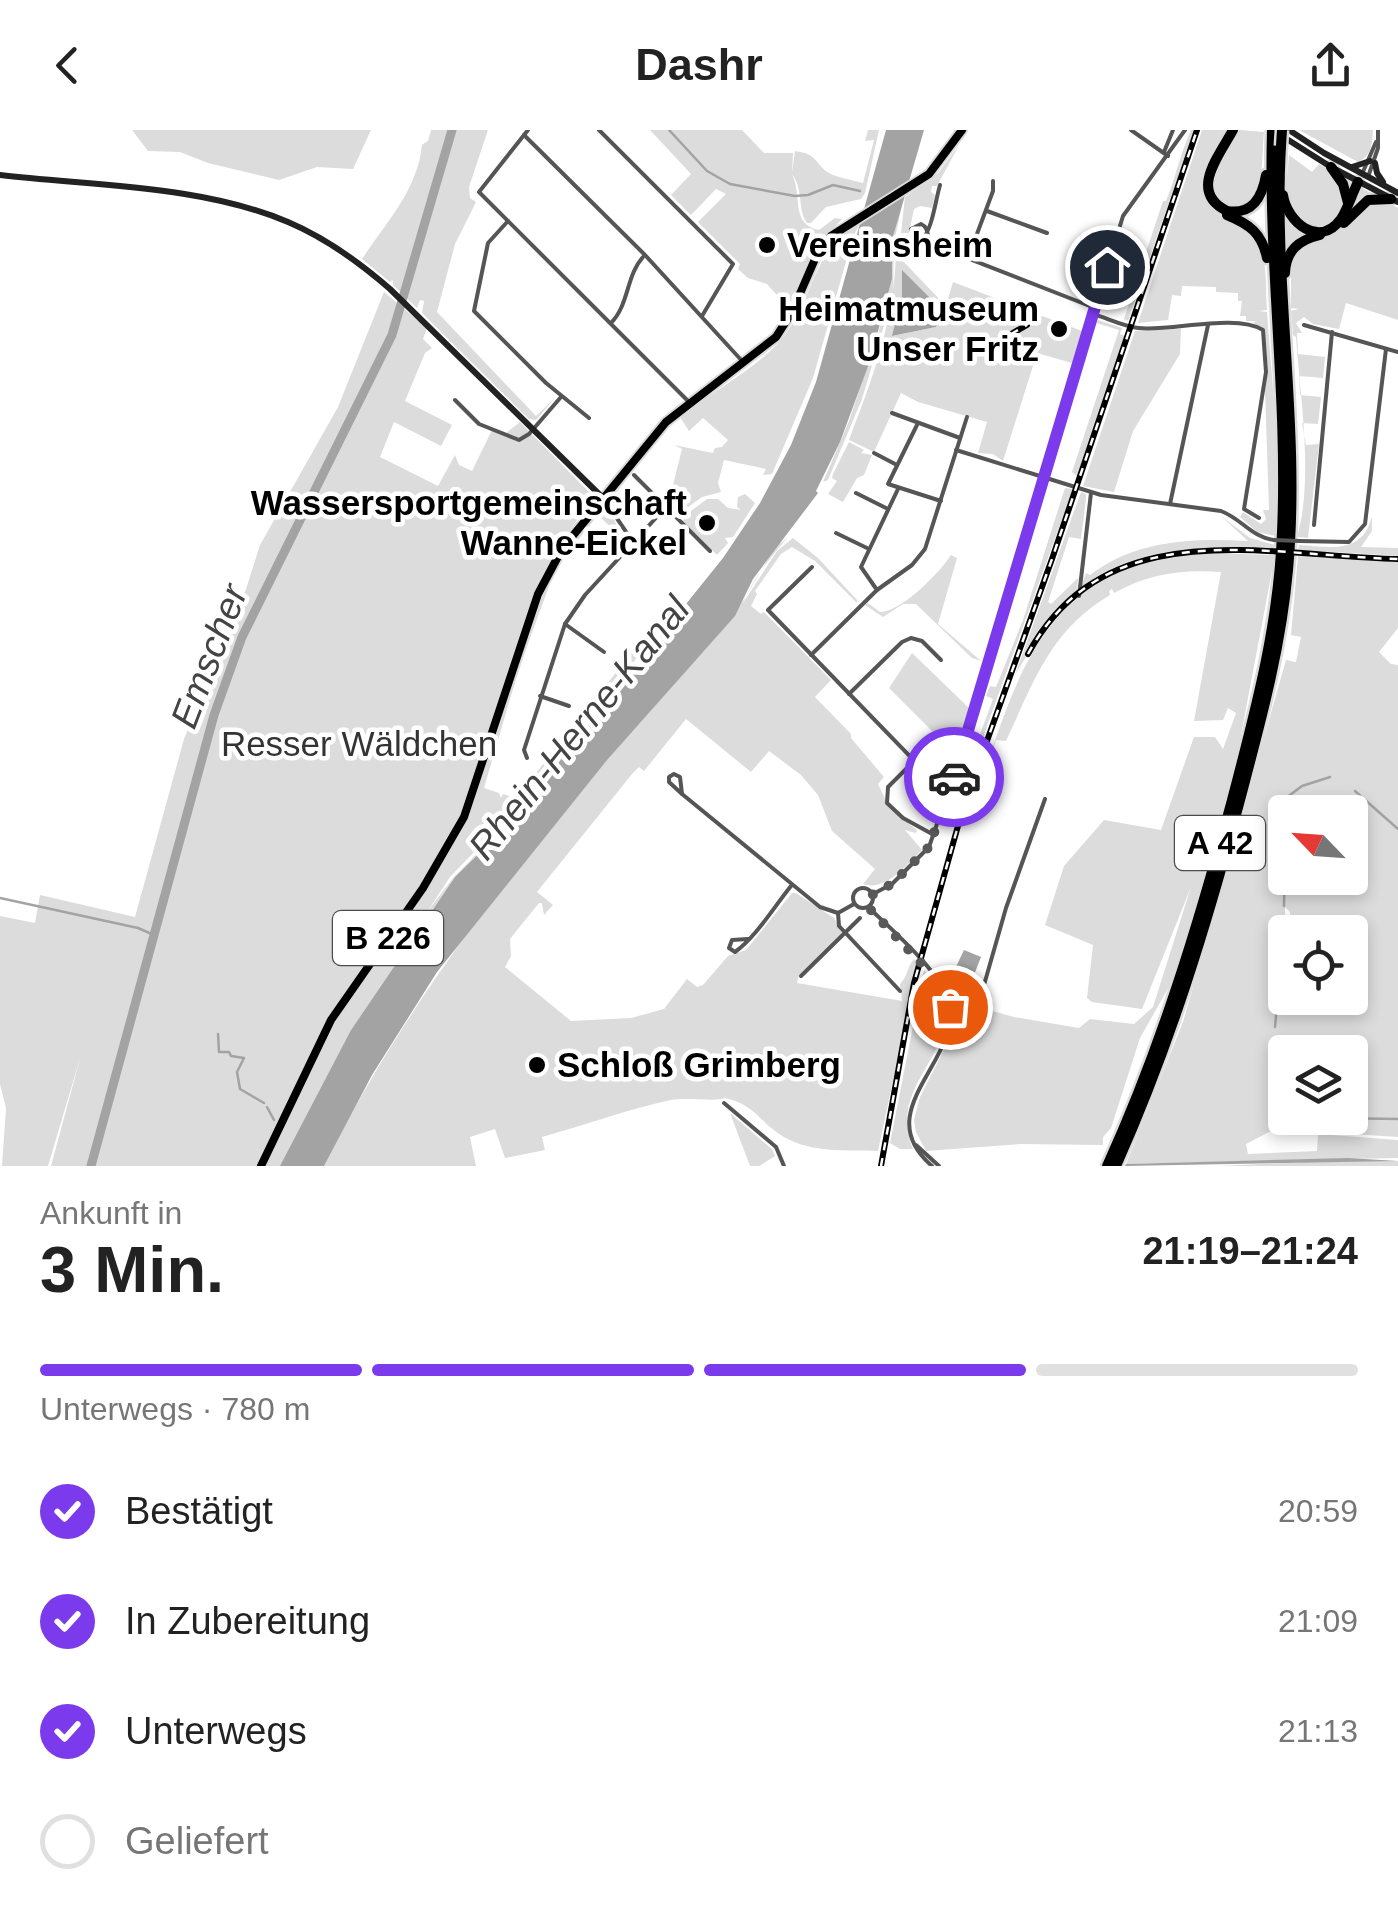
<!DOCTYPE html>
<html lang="de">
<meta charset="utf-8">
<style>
body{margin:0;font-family:Helvetica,sans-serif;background:#f2f2f2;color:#222;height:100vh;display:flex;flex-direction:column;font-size:38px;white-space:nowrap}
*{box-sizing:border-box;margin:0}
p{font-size:32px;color:#767676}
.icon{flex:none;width:55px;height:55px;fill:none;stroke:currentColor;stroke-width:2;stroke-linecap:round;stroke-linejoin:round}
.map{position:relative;height:1036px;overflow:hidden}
.details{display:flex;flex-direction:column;background:#fff;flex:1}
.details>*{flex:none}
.needle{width:65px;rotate:295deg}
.controls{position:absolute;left:1268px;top:665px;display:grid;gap:20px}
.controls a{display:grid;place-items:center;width:100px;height:100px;border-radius:10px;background:#fff;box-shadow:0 5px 15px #0003;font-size:50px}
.pin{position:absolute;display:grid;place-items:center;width:85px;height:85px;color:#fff;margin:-42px;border:5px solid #fff;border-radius:50%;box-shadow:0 2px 10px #0007}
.courier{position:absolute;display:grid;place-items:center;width:100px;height:100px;margin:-50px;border:8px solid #7c3aed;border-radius:50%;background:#fff;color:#222;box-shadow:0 2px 12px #0007}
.headline em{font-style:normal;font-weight:800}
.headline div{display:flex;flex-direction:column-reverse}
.headline{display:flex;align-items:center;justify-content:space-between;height:170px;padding:0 40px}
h1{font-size:65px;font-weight:800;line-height:75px}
.bar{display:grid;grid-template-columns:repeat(4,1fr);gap:15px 10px;align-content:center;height:120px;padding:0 40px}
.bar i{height:12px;border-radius:8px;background:#e0e0e0}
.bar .selected{background:#7c3aed}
.bar p{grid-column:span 4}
ol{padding:0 40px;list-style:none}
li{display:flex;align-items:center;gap:30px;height:110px}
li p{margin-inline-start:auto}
li .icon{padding:10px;border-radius:50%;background:#7c3aed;color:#fff;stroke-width:4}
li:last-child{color:#767676}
li i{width:55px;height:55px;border:5px solid #e0e0e0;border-radius:50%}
header{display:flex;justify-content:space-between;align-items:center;height:130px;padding:0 40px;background:#fff;font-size:45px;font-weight:800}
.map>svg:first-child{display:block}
.green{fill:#dcdcdc;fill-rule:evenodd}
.water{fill:#a3a3a3}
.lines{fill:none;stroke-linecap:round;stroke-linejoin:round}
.stream{stroke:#a3a3a3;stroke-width:2.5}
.river{stroke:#a3a3a3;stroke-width:9}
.primary-casing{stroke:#dbdbdb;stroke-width:12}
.motorway-casing{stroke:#dbdbdb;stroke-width:15}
.minor{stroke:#555;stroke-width:4}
.secondary{stroke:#222;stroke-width:6}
.primary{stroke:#000;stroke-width:8}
.motorway{stroke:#000;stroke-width:10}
.rail-casing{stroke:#000;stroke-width:6}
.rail{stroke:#fff;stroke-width:2.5;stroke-dasharray:8;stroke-linecap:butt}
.motorway-bridge-casing{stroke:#dbdbdb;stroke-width:15;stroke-linecap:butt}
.minor-bridge{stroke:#555;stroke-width:4}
.motorway-bridge{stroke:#000;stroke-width:10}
.done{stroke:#595959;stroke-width:10;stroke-dasharray:0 18}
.route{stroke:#7c3aed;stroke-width:12}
.poi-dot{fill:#000;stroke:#fff;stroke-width:4}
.labels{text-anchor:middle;stroke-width:9;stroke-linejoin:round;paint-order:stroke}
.shield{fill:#fff;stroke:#4c4c4c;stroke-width:2.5}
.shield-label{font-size:32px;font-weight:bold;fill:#000}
.poi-label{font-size:35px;font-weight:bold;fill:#000;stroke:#fff;text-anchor:start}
.park-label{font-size:35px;fill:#333;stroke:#fff}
.water-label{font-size:38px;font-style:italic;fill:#444;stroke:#fff}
</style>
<header><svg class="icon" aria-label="back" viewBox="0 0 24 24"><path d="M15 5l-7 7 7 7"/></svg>Dashr<svg class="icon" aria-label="share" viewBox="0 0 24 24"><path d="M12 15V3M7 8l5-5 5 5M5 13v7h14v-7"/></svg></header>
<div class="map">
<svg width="1398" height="1036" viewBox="0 0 1398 1036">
<rect width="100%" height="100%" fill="#fff"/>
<!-- green -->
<g class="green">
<path d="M132,0h239l-18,39 -36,-2 -38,13 -71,-17 -28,-11 -32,-1z"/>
<path d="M431,0h57l-19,57 1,11 6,4 -21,42 -18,68 99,104 19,-18 -19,22 -7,-1 -104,-103 -3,-3 2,-12 -4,-1 -3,8 -24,-23v-5l-3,2 -28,-23c25,-38 55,-68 60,-114l6,-4z"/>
<path d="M650,0h92l22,23h29l-1,20 3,-22c24,3 18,12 34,22 9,5 24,7 34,10l11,-43 -9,1 3,-11h11l-14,63 -4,6 -35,8 -15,16h-4c-10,-14 -3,-33 -15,-49 11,24 -2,50 27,56l16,-12 7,1 -29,32 -26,59 -1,-5 -19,-21 -19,-6 -10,-9 2,-5 -42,-42 28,-28 -10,-5 -25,26 -20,-20 20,-21z"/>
<path d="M1191,0h3l-66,191 -4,-2 39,-118h3c10,-24 14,-47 25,-71z"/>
<path d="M1202,0h23c-16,30 -42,66 -1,88 9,4 21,7 28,15 17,18 13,54 15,77l-9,1 9,1 9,116v108l-19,-4 -17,-15 3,-5 18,12 5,-5 -3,-9h6l-4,-120 3,-20 -4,-41 -11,-6 3,-2h-10v-5h-6l2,-15h-4v-8l-22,-1v-5l-34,-1 -1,10 -9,-1 -4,25 -30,3z"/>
<path d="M1240,0l24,2c-3,28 2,53 -19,75l-19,1 -15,-15 4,-26z"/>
<path d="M1299,0h74c-1,13 -1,26 -15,32z"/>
<path d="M959,15l-22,41h-5l-1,6 4,3 -3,13 -12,-2 -6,3 -5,24h-8l4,-36 33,-24z"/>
<path d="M1289,25l23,17 7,-8 79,44v112l-52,-17 -7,26 -26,-5 -9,-7 -8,6 6,10h-5l1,21 27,3 -2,21 -24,-2 1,19 21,2 -3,27 -16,-1 4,22 13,-1 -11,94 -11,-1c17,-59 3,-139 -1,-200l-3,-2 -2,-24 8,-2 -8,-1v-39l-6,-11 -1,-48z"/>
<path d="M904,66l-10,46 -1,53 -31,104 -34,81 -5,2 26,-61 29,-87 14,-55v-39z"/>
<path d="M860,93l-7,14 -40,141 -41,96 -9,1 3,-6 -42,-9 -6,23 3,9 -19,5 -25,18 -9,-10 14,-56 -8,-4 39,8 2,-5 7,-1 6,-7 -25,-22 -14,13 -9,-14c33,-27 78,-48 104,-81 31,-40 27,-85 76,-113z"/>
<path d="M900,106h10l4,5 -10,-1 -4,18 46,48 7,-24 129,49 -10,32 -35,-10 -34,108 -10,-7 -15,-1 9,-31 -69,-20 -17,-9 -27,59 -25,-12c26,-68 47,-124 47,-197zM903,141l33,56 -43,9 9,-41z"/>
<path d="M384,162l43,36 -4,11 9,9 -7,5 -20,48 47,24 -11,21 -47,-24 -14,35 58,29 17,-31 4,10 13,6 20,-41 13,4 15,-12 74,75 -36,49 -23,41 -63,197 7,2 55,-175c12,-32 40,-84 69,-102l6,2 18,32 -29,-28 -36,45 -11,21 -31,84 -36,123 15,5 2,5 2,-4 13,4 52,-65 7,3 -65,79 -60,62 -23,35 26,-34 56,-57 166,-203 -165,205 -55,54 -104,153 -70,136h-230l30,-111 -33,111h-46l4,-58 -6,-24v-168l35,7 5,-28 95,22 49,-178 62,-150 14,-44 78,-138z"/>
<path d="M1098,190l24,8 -2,6 5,2 -48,140 -5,-4 47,-142 -23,-7z"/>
<path d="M1181,199l-1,25 -47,77 -19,61 -31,-6 52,-155z"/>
<path d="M849,312l15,8 -3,3 11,2 -8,20 -7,3 -14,24 -15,-8 9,-13 -5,-3 1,-4z"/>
<path d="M1065,358l8,1 -86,237 -18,58 8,-30 -2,-6 18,-49 -7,-3 4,-10 6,1 27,-67z"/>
<path d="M1081,362l5,2v5l-5,40 -12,-2 -21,65 3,2 27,-26 -1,12 -25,24 -37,61z"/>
<path d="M745,364l10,9 -22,34 -8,1 3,5 -11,12 -34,-34v-4l24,-18h11l10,9 13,2 -4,-3 1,-10z"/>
<path d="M1221,386l29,22 25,7 -1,6c-70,-4 -133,-7 -193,36l5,-14 4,2c46,-35 102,-37 158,-34z"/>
<path d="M1372,386v15l-11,16 37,1v8l-100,-6 1,-5c30,2 64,10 73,-29z"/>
<path d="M788,407c-17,20 -35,41 -45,66l34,-52 16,-13 25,20 39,42v3l-42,-42 -23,-14 -11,7 -26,37 2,3 -6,12 10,8 3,-2 67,68 -16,17 36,37v4l33,39 -6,7 12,25 27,21 -1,3 -11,-3 17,20c-15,15 -37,42 -59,34l12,-15 -43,-38 -14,-36 -17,-20 -32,-24 -18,21 -65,-53 -42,52 -5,-4 -7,7 -95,118 16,13 -9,10 -2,-12h-3l-29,36 1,17 -6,11 66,54 60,-3 33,-9 23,-30 10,8 6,-2 25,-29 18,-6 46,-57h4l38,25 8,15 -43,42 -2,8 105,18 -2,-17c8,-8 7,-17 14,-25l4,5 -40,187c-31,-1 -66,2 -94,-14 -26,-15 -26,-31 -59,-39 -10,4 -37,-1 -54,2 -43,9 -86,25 -129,37l3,13 -40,8 -10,-29 -25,8 6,29h-152c100,-200 248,-373 398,-537 21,-23 36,-56 54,-82z"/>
<path d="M1183,422l92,3 -41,217 -28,99 -36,114 -30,53 -29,90 -8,9v8l-83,-1 -94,7 -10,-19 -2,-12 6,-23 35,-69 23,-21 36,10 65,11 11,-9 44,5 19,-17 38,-120 -49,122 -50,-7 -5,-4 6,-53 -48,-20 19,-59 40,-46 57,10 33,-93h21l8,12 13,-36 -8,-5 -5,12 -29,1 27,-149c-38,-3 -74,2 -107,21l-2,-4 -3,2 1,4c-60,36 -76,86 -104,146l-10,-1 -16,45c39,-117 67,-210 203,-233z"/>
<path d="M951,425l6,3 -19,66 43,37 -9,-3 -56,-54h-13l-20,13 -18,-12 3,-2 12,9c22,0 61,-41 71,-57z"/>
<path d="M1298,426l100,6v66l-19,24 12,12 7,1v472l-123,-8 -29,15 2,10 69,-3 1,-17 80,6v18l-272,6 57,-142 103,-362 10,2 5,-25 -10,-2zM1285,682h65v66h-65zM1285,777l5,5 1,20h59v66h-65v-11l-2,8 -2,-36 4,1zM1285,922h65v66h-65z"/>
<path d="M676,468l2,8 -70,88 -6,-4z"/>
<path d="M912,523l57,55 -12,37 -16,-5 -52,-52z"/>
<path d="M924,840c65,73 -43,105 -11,179h-13l-10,-6z"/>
<path d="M730,983l42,36 3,7 -16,10h-9z"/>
<path d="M1327,1031h71v5h-179z"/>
</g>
<!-- water -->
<g class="water">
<path d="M886,0h38l-32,110v39l-22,82 -30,81 -24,49 2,2 -65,86 -18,37 -128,144 -170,212 -65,103 -48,91h-44l71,-136 104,-153 55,-54 213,-265 37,-55 31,-58 25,-63z"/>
<path d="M902,140l38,38 -4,19 -44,9 10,-41z"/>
<path d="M964,820l17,7 -16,41 -12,-25z"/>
<path d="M1348,1028l50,3 -273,5 1,-2z"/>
</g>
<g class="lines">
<!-- stream -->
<g class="stream">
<path d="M669,0l38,41 23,13 65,12 13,-1 25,-10 27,6"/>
<path d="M1355,661l43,38"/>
<path d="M0,768l138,30 16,7"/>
<path d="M1284,776l2,-108 16,-12 28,-9"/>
<path d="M1281,829l1,-10"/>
<path d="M1275,897l3,-33"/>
<path d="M218,904l1,18h10l2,4 13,2 -7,14 3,17 24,14"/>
<path d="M1270,952l3,-35"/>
<path d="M267,977l7,13"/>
<path d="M1330,988l68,1"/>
</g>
<!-- river -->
<path class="river" d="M91,1036l123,-451 28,-78 150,-302 60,-205"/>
<defs>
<path id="primary" d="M261,1036l70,-146 92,-132 41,-71 74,-223 24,-45 104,-127 110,-85 16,-25 23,-53 16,-23 98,-62 33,-44"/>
<g id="motorway">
<path d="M1233,0c-14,26 -45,62 -6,81 25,4 35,-13 39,-36"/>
<path d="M1331,37l12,17 5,19"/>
<path d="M1283,65c4,27 36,54 58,24 7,-11 11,-25 17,-37"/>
<path d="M1227,85c22,9 35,18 40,43"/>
<path d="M1344,93l24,-23 23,-1"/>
<path d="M1285,143c1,-23 14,-33 35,-38"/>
<path d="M1107,1036c54,-118 91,-241 125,-366 23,-88 47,-176 50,-268 6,-134 -14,-268 -10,-402"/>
<path d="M1116,1036c53,-118 91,-241 124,-366 20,-76 41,-151 48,-230 13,-141 -15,-283 -7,-424"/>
</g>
</defs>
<!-- primary casing -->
<use href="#primary" class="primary-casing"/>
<!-- motorway casing -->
<use href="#motorway" class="motorway-casing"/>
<!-- minor -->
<g class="minor">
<path d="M528,0l-49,62 210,210"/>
<path d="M599,0l134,134 -31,52"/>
<path d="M1131,0l37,26"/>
<path d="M524,5l121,120 98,107"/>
<path d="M1164,22l9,-22"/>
<path d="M1362,44l14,-32"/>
<path d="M1368,47l10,-29v-18"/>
<path d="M940,55c-5,17 -7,42 -18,55l-8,-1 -3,-10 10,-5c9,4 5,13 10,20l164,64"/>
<path d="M987,81l60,22"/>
<path d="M508,91l-20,22 -14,68 72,72 43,35"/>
<path d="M968,128l25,-67v-10"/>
<path d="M1093,184c14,4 30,12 45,14 32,4 97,-15 125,2l3,42 -22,137 15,9"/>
<path d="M611,193c18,-18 15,-47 32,-66"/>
<path d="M1304,195l94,27"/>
<path d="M455,270l24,24 40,16 10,-6 32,-37"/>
<path d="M892,283l68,25"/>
<path d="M917,295l-29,59 53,17"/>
<path d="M956,320l145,45 120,16c21,8 30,26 53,29"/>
<path d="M874,323l23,12"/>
<path d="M634,345l76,76"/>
<path d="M856,363l32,16"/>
<path d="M603,368l28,41"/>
<path d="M1170,374l38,-179"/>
<path d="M1314,395l18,-193"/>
<path d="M836,403l33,16"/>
<path d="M1299,411l50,1 16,-18 21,-175"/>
<path d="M812,437l-44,43 163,168 18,8"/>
<path d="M877,460l-16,-23 37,-78"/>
<path d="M1079,466l12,-103"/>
<path d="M565,494l39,28"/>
<path d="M811,525l66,-65 35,-25 13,-16 42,-132"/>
<path d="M849,564l53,-52 9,-4 11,3 19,19"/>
<path d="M540,566l29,10"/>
<path d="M527,628l-3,-8 41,-126 20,-29 81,-88"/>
<path d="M914,631l-26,26 -1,16 16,15 31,17"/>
<path d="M674,644l6,3 2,17 -13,-12v-5z"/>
<path d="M951,650l172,-564 62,-86"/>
<path d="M682,664l138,113 18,6 16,-9"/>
<circle cx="863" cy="768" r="10"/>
<path d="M873,764l19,-10 37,-37 28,-81"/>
<path d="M868,777c23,22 73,65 81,95 14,59 -82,108 -17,164"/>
<path d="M838,783l1,13 61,65"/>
<path d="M748,809l-16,1 -3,8 6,4c21,-15 39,-45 56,-66"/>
<path d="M801,846l59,-58"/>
<path d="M950,881l17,-1 11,-13"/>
<path d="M950,891l21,-9 9,-13 26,-91 39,-109"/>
<path d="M724,973l52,44 8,19"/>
<path d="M916,1015l23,21"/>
</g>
<!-- secondary -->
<g class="secondary">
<path d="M1289,0l35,23 74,40"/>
<path d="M1282,6l49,31 67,35"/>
<path d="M1375,33l2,10 6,9"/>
<path d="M1352,37l18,-6"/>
<path d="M0,45c93,11 201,10 288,47 38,16 71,40 102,67l213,209"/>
</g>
<!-- primary -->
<use href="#primary" class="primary"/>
<!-- motorway -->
<use href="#motorway" class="motorway"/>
<defs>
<g id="rail">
<path d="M1011,204l16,-9"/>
<path d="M1028,524c78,-143 237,-98 370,-95"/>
<path d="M881,1036l33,-183 49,-175 89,-249 145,-429"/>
</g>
</defs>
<!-- rail casing -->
<use href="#rail" class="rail-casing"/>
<!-- rail -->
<use href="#rail" class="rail"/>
<defs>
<path id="motorway-bridge" d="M1281,16l1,-16"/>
</defs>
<!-- motorway-bridge casing -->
<use href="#motorway-bridge" class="motorway-bridge-casing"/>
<!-- minor-bridge -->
<path class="minor-bridge" d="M1274,410l25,1"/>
<!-- motorway-bridge -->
<use href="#motorway-bridge" class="motorway-bridge"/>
</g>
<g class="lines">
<!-- done -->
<path class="done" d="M950,877l-12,-26 -70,-74 5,-13 19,-10 37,-37 25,-70"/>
<!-- route -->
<path class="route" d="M954,647l153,-510"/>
</g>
<!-- markers -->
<g class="poi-dot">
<circle cx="767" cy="115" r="10"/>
<circle cx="1059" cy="199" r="10"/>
<circle cx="707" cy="393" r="10"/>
<circle cx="537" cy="935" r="10"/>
</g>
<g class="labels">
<!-- shield labels -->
<g class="shield">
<rect x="1175" y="686" width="90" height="54" rx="8"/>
<rect x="333" y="781" width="110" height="54" rx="8"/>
</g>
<g class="shield-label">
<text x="1220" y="724">A 42</text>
<text x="388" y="819">B 226</text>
</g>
<!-- poi labels -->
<g class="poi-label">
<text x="787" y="127">Vereinsheim</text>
<text x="1039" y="191" text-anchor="end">Heimatmuseum<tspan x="1039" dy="40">Unser Fritz</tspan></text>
<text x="687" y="385" text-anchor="end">Wassersportgemeinschaft<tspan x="687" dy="40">Wanne-Eickel</tspan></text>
<text x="557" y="947">Schloß Grimberg</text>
</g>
<!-- park labels -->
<g class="park-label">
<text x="359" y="626">Resser Wäldchen</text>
</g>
<!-- water labels -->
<g class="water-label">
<text transform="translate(209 526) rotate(-69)" y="13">Emscher</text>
<text transform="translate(579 598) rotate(-51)" y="13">Rhein-Herne-Kanal</text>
</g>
</g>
</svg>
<div class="controls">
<a><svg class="needle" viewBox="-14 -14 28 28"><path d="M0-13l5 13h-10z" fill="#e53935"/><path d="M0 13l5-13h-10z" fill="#767676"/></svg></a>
<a><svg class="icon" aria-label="locate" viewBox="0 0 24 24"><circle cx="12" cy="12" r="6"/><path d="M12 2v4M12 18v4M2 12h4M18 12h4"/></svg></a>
<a><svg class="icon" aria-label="layers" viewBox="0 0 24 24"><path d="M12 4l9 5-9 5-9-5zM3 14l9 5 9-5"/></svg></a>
</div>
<div class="pin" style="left:950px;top:877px;background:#ea580c"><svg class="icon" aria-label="bag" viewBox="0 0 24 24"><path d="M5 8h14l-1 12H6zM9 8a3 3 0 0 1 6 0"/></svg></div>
<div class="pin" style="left:1107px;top:137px;background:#1f2937"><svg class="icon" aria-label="home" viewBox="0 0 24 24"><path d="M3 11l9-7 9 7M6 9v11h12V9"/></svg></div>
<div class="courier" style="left:954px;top:647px"><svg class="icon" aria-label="car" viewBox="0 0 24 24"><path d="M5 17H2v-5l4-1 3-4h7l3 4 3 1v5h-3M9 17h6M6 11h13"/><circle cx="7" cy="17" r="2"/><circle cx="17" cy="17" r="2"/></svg></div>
</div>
<section class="details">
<div class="headline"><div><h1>3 Min.</h1><p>Ankunft in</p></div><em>21:19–21:24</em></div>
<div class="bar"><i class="selected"></i><i class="selected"></i><i class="selected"></i><i></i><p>Unterwegs · 780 m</p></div>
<ol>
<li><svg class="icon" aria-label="check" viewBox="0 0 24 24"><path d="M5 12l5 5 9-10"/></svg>Bestätigt<p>20:59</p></li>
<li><svg class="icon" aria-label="check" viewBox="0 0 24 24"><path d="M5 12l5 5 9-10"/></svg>In Zubereitung<p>21:09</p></li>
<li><svg class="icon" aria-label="check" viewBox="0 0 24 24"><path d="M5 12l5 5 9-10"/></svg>Unterwegs<p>21:13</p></li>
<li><i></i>Geliefert</li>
</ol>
</section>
